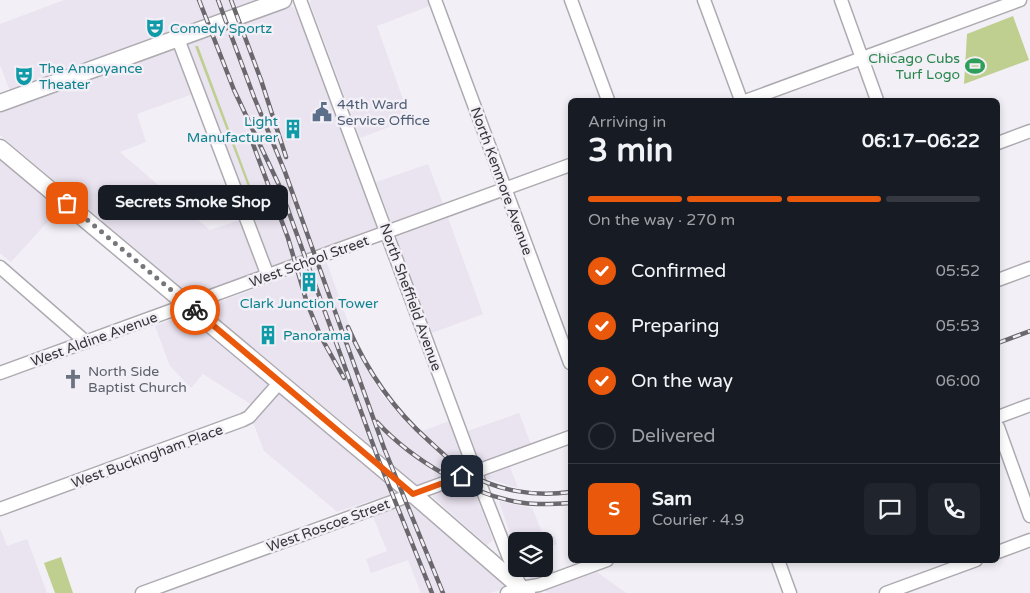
<!DOCTYPE html>
<meta charset="utf-8">
<style>
body{margin:0;font-family:"Varela Round",sans-serif;background:#20242c;color:#f1f3f6;height:100vh;display:flex;flex-direction:column;font-size:19px;white-space:nowrap}
*{box-sizing:border-box;margin:0}
p{font-size:16px;color:#9ea1a6}
.icon{flex:none;width:28px;height:28px;fill:none;stroke:currentColor;stroke-width:2;stroke-linecap:round;stroke-linejoin:round}
.map{position:relative;flex:1;overflow:hidden}
.details{position:absolute;left:568px;top:98px;width:432px;height:465px;display:flex;flex-direction:column;background:#171b24;border-radius:8px;box-shadow:0 2px 8px #0003}
.details>*{flex:none}
.fabs{position:absolute;left:508px;top:532px;display:grid;gap:10px}
.fabs a{display:grid;place-items:center;width:45px;height:45px;border-radius:8px;background:#171b24;box-shadow:0 2px 8px #0003;font-size:25px}
.pin{position:absolute;display:grid;place-items:center;width:42px;height:42px;color:#fff;margin:-21px;border-radius:10px;box-shadow:0 2px 8px #0006}
.courier{position:absolute;display:grid;place-items:center;width:50px;height:50px;margin:-25px;border:4px solid #ea580c;border-radius:50%;background:#fff;color:#222;box-shadow:0 1px 6px #0007}
.bubble{position:absolute;height:35px;border-radius:8px;background:#171b24;box-shadow:0 2px 8px #0003;font-size:16px;font-weight:700;line-height:35px;text-align:center}
.overview em{font-style:normal;font-weight:700}
.overview div{display:flex;flex-direction:column-reverse}
.overview{display:flex;align-items:center;justify-content:space-between;height:85px;padding:0 20px}
h1{font-size:32px;font-weight:700;line-height:38px}
.bar{display:grid;grid-template-columns:repeat(4,1fr);gap:8px 5px;align-content:center;height:60px;padding:0 20px}
.bar i{height:6px;border-radius:4px;background:#363941}
.bar .on{background:#ea580c}
.bar p{grid-column:span 4}
.line{display:flex;align-items:center;gap:12px;padding:0 20px;border-top:1px solid #363941}
.line div{flex:1}
.round{display:grid;place-items:center;flex:none;width:52px;height:52px;border-radius:8px;background:#20242c}
ol{padding:0 20px;list-style:none}
li{display:flex;align-items:center;gap:15px;height:55px}
li p{margin-inline-start:auto}
li .icon{padding:5px;border-radius:50%;background:#ea580c;color:#fff;stroke-width:4}
li:last-child{color:#9ea1a6}
li i{width:28px;height:28px;border:2px solid #363941;border-radius:50%}
.map>svg:first-child{display:block}
.built{fill:#eae3f0}
.green{fill:#becf90}
.lines{fill:none;stroke-linecap:round;stroke-linejoin:round}
.minor-casing{stroke:#adaab0;stroke-width:15}
.major-casing{stroke:#adaab0;stroke-width:19}
.minor{stroke:#fff;stroke-width:12}
.major{stroke:#fff;stroke-width:16}
.rail-casing{stroke:#6a686d;stroke-width:4.5}
.rail{stroke:#f3eff6;stroke-width:2.5;stroke-dasharray:8;stroke-linecap:butt}
.done{stroke:#78767a;stroke-width:5;stroke-dasharray:0 9}
.route{stroke:#ea580c;stroke-width:6}
.labels{text-anchor:middle;stroke-width:5;stroke-linejoin:round;paint-order:stroke}
.culture-label{font-size:14px;fill:#0d838f;stroke:#f3eff6;text-anchor:start}
.leisure-label{font-size:14px;fill:#27864d;stroke:#f3eff6;text-anchor:end}
.service-label{font-size:14px;fill:#4e5e75;stroke:#f3eff6;text-anchor:start}
.street-label{font-size:14px;fill:#363538;stroke:#f3eff6}
.worship-label{font-size:14px;fill:#5b616d;stroke:#f3eff6;text-anchor:start}
</style>
<div class="map">
<svg width="1030" height="593" viewBox="0 0 1030 593">
<rect width="100%" height="100%" fill="#f3eff6"/>
<!-- built -->
<g class="built">
<path d="M64,0h195l-249,91 -10,-26v-41z"/>
<path d="M311,0h119l2,5 -55,21 33,93 -50,19 -50,-135z"/>
<path d="M291,6l3,2 6,11 77,209 -1,2 -104,38 -80,-212 -4,-3 -2,-7 2,-5 12,-2z"/>
<path d="M174,49h2l17,45 -56,20 9,28 -26,10 90,78 30,-10 18,51 -66,25 -192,-161v-22z"/>
<path d="M0,156l61,51 -50,55 -11,-9z"/>
<path d="M428,164l16,42 -52,19 -16,-43z"/>
<path d="M448,218l35,96 -51,19 -36,-96z"/>
<path d="M327,263l33,93 21,38 36,39 32,-12 14,37 4,3 1,7 -51,20 -49,-41 -11,-13 -147,-122v-7z"/>
<path d="M186,314l92,76 120,101 -2,2 -60,19 -2,-3 -70,-58 -11,-29 10,-10 -60,-38 -12,14 -21,-22 -15,-40z"/>
<path d="M519,413l13,34 -51,18 -13,-34z"/>
<path d="M510,467l8,21 -33,-10 -1,-1z"/>
<path d="M470,480l23,60 -6,5 -54,-48 -1,-3 3,-3z"/>
<path d="M499,501l33,7 13,31 9,-3 3,8 -11,5 4,10 -1,2 12,23 36,-12 29,21h-78l-17,-13 -6,-7 -2,-4h21v-28h-28v10z"/>
<path d="M411,502l96,79v6l-16,6h-70l-13,-33 -37,13 -5,-14 21,-8 -15,-37z"/>
<path d="M0,528l7,18 20,-7 20,54h-47z"/>
</g>
<!-- green -->
<g class="green">
<path d="M1013,16l16,44 -65,24 3,-50z"/>
<path d="M195,46h3l53,142 -2,1z"/>
<path d="M61,557l12,36h-18l-11,-30z"/>
</g>
<g class="lines">
<defs>
<g id="minor">
<path d="M300,0l175,471 45,115"/>
<path d="M435,0l135,363"/>
<path d="M571,0l37,100"/>
<path d="M704,0l37,100"/>
<path d="M841,0l36,100"/>
<path d="M178,39l90,237"/>
<path d="M748,100l272,-100"/>
<path d="M998,143l32,-12"/>
<path d="M0,267l86,75"/>
<path d="M998,280l32,-12"/>
<path d="M0,373l570,-208"/>
<path d="M998,417l32,-12"/>
<path d="M998,427l32,89"/>
<path d="M0,509l243,-89 6,-3 31,-35"/>
<path d="M998,552l32,-12"/>
<path d="M778,560l12,33"/>
<path d="M142,593l428,-156"/>
<path d="M507,593l14,-5 18,-3 68,-25"/>
<path d="M886,593l90,-33"/>
</g>
<g id="major">
<path d="M0,103l283,-103"/>
<path d="M0,148l413,346 114,99"/>
</g>
</defs>
<!-- minor casing -->
<use href="#minor" class="minor-casing"/>
<!-- major casing -->
<use href="#major" class="major-casing"/>
<!-- minor -->
<use href="#minor" class="minor"/>
<!-- major -->
<use href="#major" class="major"/>
<defs>
<g id="rail">
<path d="M199,0l35,90 45,95 100,276 53,132"/>
<path d="M218,0l36,97 31,75 99,276 59,145"/>
<path d="M231,0l30,80 25,77"/>
<path d="M250,136l38,102 19,65 14,34 23,41"/>
<path d="M348,327c19,44 45,82 81,114 12,11 24,23 38,32 31,18 68,24 103,19"/>
<path d="M998,343l32,-12"/>
<path d="M377,422c35,38 95,74 147,81 15,2 31,1 46,0"/>
</g>
</defs>
<!-- rail casing -->
<use href="#rail" class="rail-casing"/>
<!-- rail -->
<use href="#rail" class="rail"/>
</g>
<g class="lines">
<!-- done -->
<path class="done" d="M67,203l128,107"/>
<!-- route -->
<path class="route" d="M195,310l218,184 49,-18"/>
</g>
<!-- icons -->
<defs>
<symbol id="theatre-bare" viewBox="-9 -9 18 18"><path d="M-5-5.5Q0-4 5-5.5V0Q5 5 0 6Q-5 5-5 0ZM-3.3-2.5H-1v1.5H-3.3ZM1-2.5H3.3v1.5H1ZM-2.8 1Q0 5.5 2.8 1Z" fill="#0f9aa8" stroke="#f3eff6" stroke-width="2.5" paint-order="stroke"/></symbol>
<symbol id="stadium-bare" viewBox="-9 -9 18 18"><path d="M0-5a6.5 5 0 1 0 0 10a6.5 5 0 1 0 0-10ZM-3.5-1.8h7v3.6h-7Z" fill="#2e9e5b" stroke="#f3eff6" stroke-width="2.5" paint-order="stroke"/></symbol>
<symbol id="civic-bare" viewBox="-9 -9 18 18"><path d="M-.6-6.5H3V-4.5H.6V-3L4-1V1h2V6H-6V1h2V-1L-.6-3ZM-1.2 2.5V6h2.4V2.5Z" fill="#5c6f8a" stroke="#f3eff6" stroke-width="2.5" paint-order="stroke"/></symbol>
<symbol id="building-bare" viewBox="-9 -9 18 18"><path d="M-4-6H4V6H1V3H-1V6H-4ZM-2.5-4.3h1.7v1.8h-1.7ZM.8-4.3h1.7v1.8H.8ZM-2.5-1h1.7V.8h-1.7ZM.8-1h1.7V.8H.8Z" fill="#0f9aa8" stroke="#f3eff6" stroke-width="2.5" paint-order="stroke"/></symbol>
<symbol id="church-bare" viewBox="-9 -9 18 18"><path d="M-1.2-6h2.4v3.5h3.3v2.4h-3.3V6h-2.4V-.1h-3.3v-2.4h3.3Z" fill="#6b7280" stroke="#f3eff6" stroke-width="2.5" paint-order="stroke"/></symbol>
</defs>
<g fill-rule="evenodd">
<use href="#theatre-bare" x="141" y="14" width="28" height="28"/>
<use href="#stadium-bare" x="961" y="52" width="28" height="28"/>
<use href="#theatre-bare" x="10" y="62" width="28" height="28"/>
<use href="#civic-bare" x="308" y="98" width="28" height="28"/>
<use href="#building-bare" x="279" y="115" width="28" height="28"/>
<use href="#building-bare" x="295" y="268" width="28" height="28"/>
<use href="#building-bare" x="254" y="321" width="28" height="28"/>
<use href="#church-bare" x="59" y="365" width="28" height="28"/>
</g>
<g class="labels">
<!-- culture labels -->
<g class="culture-label">
<text x="170" y="33">Comedy Sportz</text>
<text x="39" y="73">The Annoyance<tspan x="39" dy="16">Theater</tspan></text>
<text x="278" y="126" text-anchor="end">Light<tspan x="278" dy="16">Manufacturer</tspan></text>
<text x="309" y="308" text-anchor="middle">Clark Junction Tower</text>
<text x="283" y="340">Panorama</text>
</g>
<!-- leisure labels -->
<g class="leisure-label">
<text x="960" y="63">Chicago Cubs<tspan x="960" dy="16">Turf Logo</tspan></text>
</g>
<!-- service labels -->
<g class="service-label">
<text x="337" y="109">44th Ward<tspan x="337" dy="16">Service Office</tspan></text>
</g>
<!-- street labels -->
<g class="street-label">
<text transform="translate(502 181) rotate(70)" y="5">North Kenmore Avenue</text>
<text transform="translate(309 261) rotate(-20)" y="5">West School Street</text>
<text transform="translate(411 297) rotate(70)" y="5">North Sheffield Avenue</text>
<text transform="translate(94 339) rotate(-20)" y="5">West Aldine Avenue</text>
<text transform="translate(147 456) rotate(-20)" y="5">West Buckingham Place</text>
<text transform="translate(328 525) rotate(-20)" y="5">West Roscoe Street</text>
</g>
<!-- worship labels -->
<g class="worship-label">
<text x="88" y="376">North Side<tspan x="88" dy="16">Baptist Church</tspan></text>
</g>
</g>
</svg>
<div class="fabs">
<a><svg class="icon" aria-label="layers" viewBox="0 0 24 24"><path d="M12 4l9 5-9 5-9-5zM3 14l9 5 9-5"/></svg></a>
</div>
<div class="pin" style="left:67px;top:203px;background:#ea580c"><svg class="icon" aria-label="bag" viewBox="0 0 24 24"><path d="M5 8h14l-1 12H6zM9 8a3 3 0 0 1 6 0"/></svg></div>
<div class="pin" style="left:462px;top:476px;background:#1f2937"><svg class="icon" aria-label="home" viewBox="0 0 24 24"><path d="M3 11l9-7 9 7M6 9v11h12V9"/></svg></div>
<div class="courier" style="left:195px;top:310px"><svg class="icon" aria-label="bike" viewBox="0 0 24 24"><circle cx="6" cy="16" r="4"/><circle cx="18" cy="16" r="4"/><path d="M6 16l4-8h5l3 8M10 8l3 8H6M13 5h3"/></svg></div>
<div class="bubble" style="left:98px;top:185px;width:190px">Secrets Smoke Shop</div>
<section class="details">
<div class="overview"><div><h1>3 min</h1><p>Arriving in</p></div><em>06:17–06:22</em></div>
<div class="bar"><i class="on"></i><i class="on"></i><i class="on"></i><i></i><p>On the way · 270 m</p></div>
<ol>
<li><svg class="icon" aria-label="check" viewBox="0 0 24 24"><path d="M5 12l5 5 9-10"/></svg>Confirmed<p>05:52</p></li>
<li><svg class="icon" aria-label="check" viewBox="0 0 24 24"><path d="M5 12l5 5 9-10"/></svg>Preparing<p>05:53</p></li>
<li><svg class="icon" aria-label="check" viewBox="0 0 24 24"><path d="M5 12l5 5 9-10"/></svg>On the way<p>06:00</p></li>
<li><i></i>Delivered</li>
</ol>
<div class="line" style="height:90px"><b class="round" style="background:#ea580c;color:#fff">S</b><div><b>Sam</b><p>Courier · 4.9</p></div><a class="round"><svg class="icon" aria-label="chat" viewBox="0 0 24 24"><path d="M4 5h16v11H9l-5 4z"/></svg></a><a class="round"><svg class="icon" aria-label="phone" viewBox="0 0 24 24"><path d="M5 4h4l2 5-3 2q2 4 5 5l2-3 5 2v4C11 20 4 13 5 4z"/></svg></a></div>
</section>
</div>
